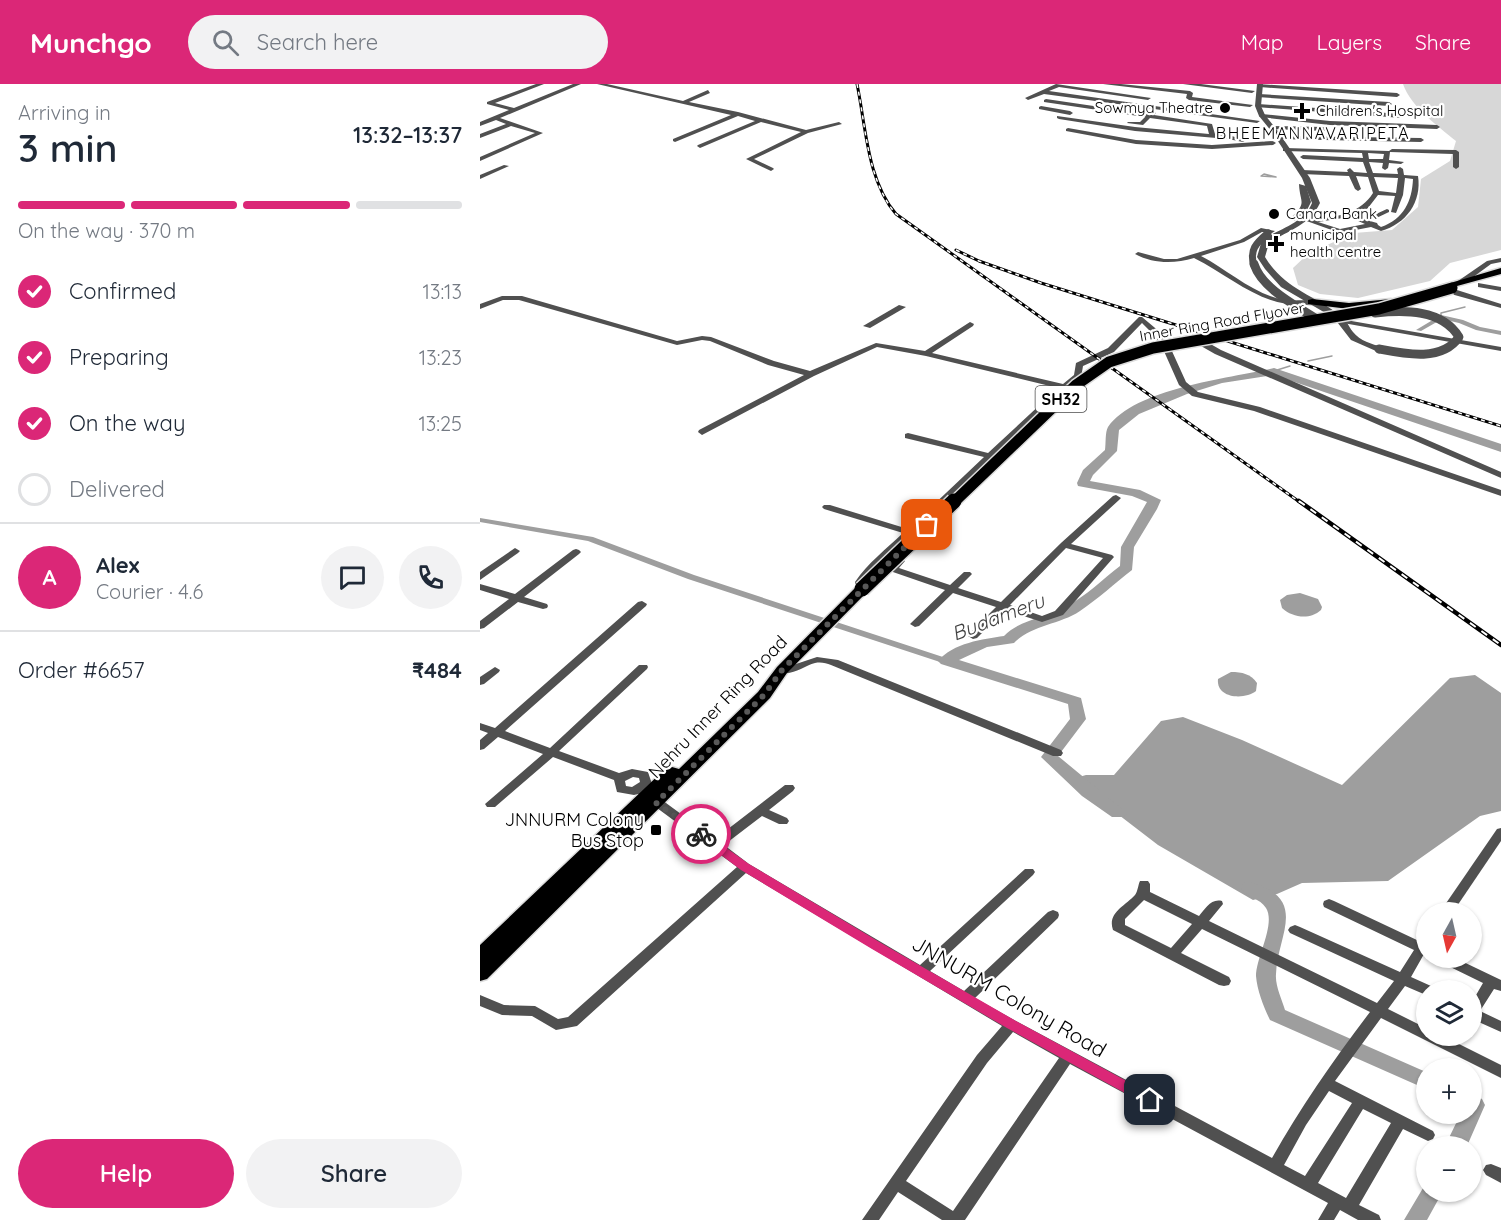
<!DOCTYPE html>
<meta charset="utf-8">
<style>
body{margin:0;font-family:Quicksand,sans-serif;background:#f2f2f3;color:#1f2937;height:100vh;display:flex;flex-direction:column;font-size:22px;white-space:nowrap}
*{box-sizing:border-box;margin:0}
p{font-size:20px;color:#747a83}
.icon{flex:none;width:33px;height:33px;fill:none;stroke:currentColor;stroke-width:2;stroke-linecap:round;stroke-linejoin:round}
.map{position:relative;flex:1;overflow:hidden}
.sheet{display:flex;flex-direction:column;background:#fff;width:480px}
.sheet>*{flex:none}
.needle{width:39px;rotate:188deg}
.tools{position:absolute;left:936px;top:818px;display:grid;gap:12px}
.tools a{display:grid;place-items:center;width:66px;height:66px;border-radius:50%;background:#fff;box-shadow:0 2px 4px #0004;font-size:30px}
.pin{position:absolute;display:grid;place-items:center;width:51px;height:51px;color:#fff;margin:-26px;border-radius:12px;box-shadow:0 3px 9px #0006}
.courier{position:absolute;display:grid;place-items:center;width:60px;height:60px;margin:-30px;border:4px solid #db2777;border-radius:50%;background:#fff;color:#222;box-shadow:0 2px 8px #0007}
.head em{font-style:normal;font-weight:600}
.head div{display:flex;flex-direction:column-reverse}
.head{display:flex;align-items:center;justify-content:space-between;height:102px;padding:0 18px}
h1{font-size:39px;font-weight:600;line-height:45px}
.bar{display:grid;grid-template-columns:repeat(4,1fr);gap:9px 6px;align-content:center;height:72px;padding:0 18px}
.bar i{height:8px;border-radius:4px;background:#e0e1e3}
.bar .on{background:#db2777}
.bar p{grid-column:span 4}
.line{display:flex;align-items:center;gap:15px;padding:0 18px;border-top:2px solid #e0e1e3}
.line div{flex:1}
.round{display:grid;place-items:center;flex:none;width:63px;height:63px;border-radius:32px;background:#f2f2f3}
ol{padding:0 18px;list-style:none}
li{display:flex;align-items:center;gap:18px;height:66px}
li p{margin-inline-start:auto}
li .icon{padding:6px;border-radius:50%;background:#db2777;color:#fff;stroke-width:4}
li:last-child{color:#747a83}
li i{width:33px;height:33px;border:3px solid #e0e1e3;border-radius:50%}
.cta{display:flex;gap:12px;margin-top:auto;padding:12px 18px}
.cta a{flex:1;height:69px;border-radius:36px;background:#db2777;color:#fff;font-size:24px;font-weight:600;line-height:69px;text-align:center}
.cta a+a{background:#f2f2f3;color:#1f2937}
header{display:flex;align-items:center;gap:36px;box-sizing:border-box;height:84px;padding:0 30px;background:#db2777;color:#fff}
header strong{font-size:28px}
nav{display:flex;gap:33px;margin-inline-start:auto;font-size:21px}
.search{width:420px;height:54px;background:#f2f2f3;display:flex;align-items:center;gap:15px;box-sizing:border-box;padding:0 21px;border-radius:33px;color:#747a83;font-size:22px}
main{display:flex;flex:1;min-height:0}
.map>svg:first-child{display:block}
.green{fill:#d7d7d7}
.water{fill:#9e9e9e}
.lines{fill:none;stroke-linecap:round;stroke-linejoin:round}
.stream{stroke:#9e9e9e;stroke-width:1.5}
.canal{fill:#9e9e9e;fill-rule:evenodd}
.river{fill:#9e9e9e;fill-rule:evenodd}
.primary-casing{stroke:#dbdbdb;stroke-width:3}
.minor{fill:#505050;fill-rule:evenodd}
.tertiary{fill:#505050;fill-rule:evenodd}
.secondary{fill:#1d1d1d;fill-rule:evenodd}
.primary{fill:#000;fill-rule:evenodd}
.rail-far1-casing{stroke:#000;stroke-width:3}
.rail-casing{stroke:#000;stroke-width:4.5}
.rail-far1{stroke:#fff;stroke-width:1.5;stroke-dasharray:4;stroke-linecap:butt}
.rail{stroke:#fff;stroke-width:2;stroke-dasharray:7;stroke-linecap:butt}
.primary-bridge-far1-casing{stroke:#dbdbdb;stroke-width:14;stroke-linecap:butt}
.primary-bridge-casing{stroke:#dbdbdb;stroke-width:18;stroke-linecap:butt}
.tertiary-bridge-far1{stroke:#505050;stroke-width:7}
.tertiary-bridge{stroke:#505050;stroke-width:9}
.primary-bridge-far1{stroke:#000;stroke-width:11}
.primary-bridge{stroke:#000;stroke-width:15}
.route{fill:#db2777}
.done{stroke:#595959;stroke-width:6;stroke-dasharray:0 10.8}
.poi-dot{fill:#000;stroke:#fff;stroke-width:2}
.labels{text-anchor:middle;stroke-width:4.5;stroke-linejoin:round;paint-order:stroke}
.far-poi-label{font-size:15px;fill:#000;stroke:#fff;text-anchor:start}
.far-street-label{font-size:15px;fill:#000;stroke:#fff}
.far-neighbourhood-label{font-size:16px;letter-spacing:1.5px;fill:#000;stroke:#fff}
.shield{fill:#fff;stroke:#4c4c4c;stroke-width:1.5}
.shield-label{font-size:16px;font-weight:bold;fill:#000}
.street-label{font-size:18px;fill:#000;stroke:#fff}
.poi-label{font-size:18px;fill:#000;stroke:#fff;text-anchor:end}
.water-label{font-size:20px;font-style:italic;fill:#3f3f3f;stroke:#fff}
.near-street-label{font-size:21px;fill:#000;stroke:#fff}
</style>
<header>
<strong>Munchgo</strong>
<div class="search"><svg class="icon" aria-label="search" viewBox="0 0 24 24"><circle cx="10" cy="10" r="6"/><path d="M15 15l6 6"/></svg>Search here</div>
<nav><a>Map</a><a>Layers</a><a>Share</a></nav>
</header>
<main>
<section class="sheet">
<div class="head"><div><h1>3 min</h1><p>Arriving in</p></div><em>13:32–13:37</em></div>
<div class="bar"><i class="on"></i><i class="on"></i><i class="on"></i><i></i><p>On the way · 370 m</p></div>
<ol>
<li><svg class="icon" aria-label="check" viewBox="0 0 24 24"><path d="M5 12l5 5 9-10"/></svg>Confirmed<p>13:13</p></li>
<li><svg class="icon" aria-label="check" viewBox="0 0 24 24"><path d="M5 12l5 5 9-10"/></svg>Preparing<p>13:23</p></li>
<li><svg class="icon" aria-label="check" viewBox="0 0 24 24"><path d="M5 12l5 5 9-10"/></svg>On the way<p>13:25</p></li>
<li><i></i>Delivered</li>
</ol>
<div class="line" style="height:108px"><b class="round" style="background:#db2777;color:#fff">A</b><div><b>Alex</b><p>Courier · 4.6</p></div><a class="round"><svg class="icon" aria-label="chat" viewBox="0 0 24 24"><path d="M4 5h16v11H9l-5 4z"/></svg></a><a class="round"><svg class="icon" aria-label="phone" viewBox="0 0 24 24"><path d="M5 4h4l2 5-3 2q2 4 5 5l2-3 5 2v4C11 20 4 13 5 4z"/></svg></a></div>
<div class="line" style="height:78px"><div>Order #6657</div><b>₹484</b></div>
<div class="cta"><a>Help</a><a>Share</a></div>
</section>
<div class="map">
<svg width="1021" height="1136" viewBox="0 0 1021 1136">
<rect width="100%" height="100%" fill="#fff"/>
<!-- green -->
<path class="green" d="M923,0h98v166l-51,13 -20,18 -72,17 -38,-4 -22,-9 -5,-17 16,-15 45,-20 38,-3 26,-23 3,-28 29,-18 6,-20c-18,-15 -45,-34 -53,-57z"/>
<!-- water -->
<g class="water">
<path d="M820,509l18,6 4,8 -1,3c-11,10 -28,8 -39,-2l-2,-8 7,-5z"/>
<path d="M751,588c11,0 20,2 26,11l-1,8c-11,9 -40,8 -38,-12z"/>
<path d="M995,591l26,18v118l-21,5 -92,65 -86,2 -25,11 -24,6 -95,-55 -86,-66 14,-4h28l47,-54 22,-4 59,23 100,45 108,-107z"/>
</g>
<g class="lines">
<!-- stream -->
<g class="stream">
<path d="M784,90l12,3 -15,-1z"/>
<path d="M961,233v-4l24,-6"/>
<path d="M828,277l24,-5"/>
<path d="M794,287l16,-5"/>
</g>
<!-- canal -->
<g class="canal">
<path d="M961,231l22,5 17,7 21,4v4l-25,-5 -17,-7 -17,-4 -21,12 -5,-1z"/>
<path d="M0,434l113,19 101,38 255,84 2,2 -5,3 -3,-1 -255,-84 -100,-38 -108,-19z"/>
</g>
<!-- river -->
<g class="river">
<path d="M794,284l227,76v8l-227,-77 -52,8 -35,11 -48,20 -20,16 -2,21 -24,24 -3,6 50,9 21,10 -4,9 -23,38 -2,23c-17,13 -34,29 -52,41 -21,14 -49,14 -66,32l-27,4 -28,13 122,38 5,21 -28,37 69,57 -3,4h-12l-30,-21 -41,-39 29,-38 -2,-15 -127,-40 -3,-3c15,-18 45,-22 66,-25 16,-17 43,-18 63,-30 19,-10 36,-27 53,-40l1,-19 26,-45 -15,-6 -54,-10 -1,-3 6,-13 22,-20c1,-7 0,-18 3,-23 27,-39 123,-49 166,-59z"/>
<path d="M770,798c60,17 27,53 26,92 -1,12 6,25 9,36l141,62v17l-156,-69c-6,-12 -13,-30 -14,-44 0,-19 20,-52 10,-68 -6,-10 -19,-10 -25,-20l3,-5z"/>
<path d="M992,1010l10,5 3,6 -18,41h-22l16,-33h11z"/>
<path d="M946,1099v8h17l-16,29h-23z"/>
</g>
<defs>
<g id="primary">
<path d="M1021,184v6l-66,18 -5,-3z"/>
<path d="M832,215l37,4 42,-4 5,3 -5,3 -42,4 -41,-5v-4z"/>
<path d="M382,501l5,1 2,3 -2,3 -80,81 -17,25 -283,281 -7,2v-36l186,-177 6,-1 7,2 79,-77 19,-25 80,-81z"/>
</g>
</defs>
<!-- primary casing -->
<use href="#primary" class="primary-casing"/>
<!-- minor -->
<g class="minor">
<path d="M56,0h8l-49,19 19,5 59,-24h8l-81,34 43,15 -63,28v-4l55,-24 -24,-7 -31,12v-4l26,-10 -10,-4 -16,6v-4l29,-12 -22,-6v-2z"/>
<path d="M117,0h10l76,17 25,-11 2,3 -21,9 49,10 68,18 33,-8 3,2 -34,9 -54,26 19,9 1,1 -3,2 -25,-12 55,-27 -40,-10 -61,26 -3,-2 1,-1 57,-24 -17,-5 -63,26 -2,-1v-2l58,-24z"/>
<path d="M576,0l95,14 -3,2 -89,-13 -10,4 211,30 -3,2 -213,-29 -16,6 -3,-2z"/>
<path d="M623,0h18l69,7 3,2 -1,4 61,8 -3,2 -61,-7 -3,-2 1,-4z"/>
<path d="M703,0h18l54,7 -3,2z"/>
<path d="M778,0l139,9 3,2 -3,2 -137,-10z"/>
<path d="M779,10l130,8 3,2 -3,2 -132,-9z"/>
<path d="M566,15l102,15 5,-3 3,2 -2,2 58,9 3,10 13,1 18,5 -3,2 -15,-3 -93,-8 -76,-12 -2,-1v-2l78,11 74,7 -2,-8 -57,-8 -7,7 -16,-2 1,-1h12l5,-5 -101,-15v-2z"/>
<path d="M778,20l144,10 3,2 -3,2 -146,-11v-2z"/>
<path d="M561,22l29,5 3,2 -3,2 -31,-6v-2z"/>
<path d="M782,30l68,7 107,4 3,2 -3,2 -107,-4 -70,-8 -1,-1z"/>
<path d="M792,42l52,1 3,2 -3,2 -54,-2 -1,-1z"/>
<path d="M588,44l68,12 76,5 61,-4 3,2 -3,2 -61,4 -76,-5 -70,-13v-2z"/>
<path d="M799,52l142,2 3,2 -3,2 -144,-3v-2z"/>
<path d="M805,64l104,3 3,-2 64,1 3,2v15l-3,2 -3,-2v-13l-63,-2 -1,8 15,2 -3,2 -12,-1 -1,5 -3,2 -3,-2 1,-5 -14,-1 4,11 25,1 -1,-5 3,-2 3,2 1,6 14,1c4,26 -12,48 -37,55l-10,-4 -31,6 -39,-14c5,-2 12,-1 18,-1 21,-1 42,-6 54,-25l-5,-16 -12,-1 5,13 -3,2 -3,-2 -6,-13 -47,-2 -3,-2 3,-2 46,2 -1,-2 3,-2 4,4 13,1 -4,-11 -60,-3 -3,-2 3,-2 60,3 -1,-5 -79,-2v-2zM888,69l16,1 -1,5h-14zM894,93l24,1 -2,15 -17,-2zM925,94l8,1c-1,22 -9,40 -32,48l-3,-2 -1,-2 -7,-2 19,-9v-2l-2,-1 -22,10 -9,-4 12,-7 10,-13 17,1 -4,16 5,1 7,-18zM869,133l16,7 -25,5 -22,-7z"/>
<path d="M24,81l5,1 -29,13v-4z"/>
<path d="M781,144l14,3 -3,2 -10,-1 -18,10 -43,14c27,14 52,38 83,44 9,1 19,0 28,0h3v4c-51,7 -79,-25 -121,-46 -20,6 -40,6 -59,-4l3,-2 26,7h13l63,-19z"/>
<path d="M1021,174v4l-10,2 -26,19 -7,-2 29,-20z"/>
<path d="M998,199l23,4v4l-23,-4z"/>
<path d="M971,206h6l44,14v4l-50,-14z"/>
<path d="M22,212h20l155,45 25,-5 9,1 63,24 36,10 66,-28 49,8 45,-29 4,2 -1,2 -41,27 131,31 11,-9 2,-12 32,-15 31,-31h3l19,16 10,16 15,33 12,10 62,15 241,83v6l-247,-85 -62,-15 -13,-11 -16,-36 -8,-13 -13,-13 -28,29 -31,14 -2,12 -14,11 -151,142 11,5 -2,2 -3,1 -11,-3 -40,37 -6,9 1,3 4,3 -8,4 -5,-3 -2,-7c13,-19 31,-33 48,-49l-79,-24 -2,-2 2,-2h6l78,24 76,-72 -79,-19v-4l3,-1 80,20 70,-65 -132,-32 -49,-9 -63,29 -112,59 -4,-3 1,-2 105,-55 -36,-10 -58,-24 -8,-1 -25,5 -158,-45h-16l-23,9v-5z"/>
<path d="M419,221l7,2 -36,21 -7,-2z"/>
<path d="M860,235l161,28v4l-158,-28 -4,-2z"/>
<path d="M714,254h6l21,12 280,122v6l-286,-124 -21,-12z"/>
<path d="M636,411l5,3 -2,2 -48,44 41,11 2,2 -51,58 -21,7 -37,-12 -28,28 -4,1 -5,-3 1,-2 27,-27 -43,-14 -34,33 -4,1 -5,-3 35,-34 -55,-19 -2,-2 9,-10 3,-1 5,3 -6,7 51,17 14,-13h6l2,2 -14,14 43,14 60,-59 52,-47zM586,464l37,10 -48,53 -13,5 -32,-11z"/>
<path d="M35,464l5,3 -2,2 -38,27v-8z"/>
<path d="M96,465l3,1 2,2 -2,2 -55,43 23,7 1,2 -1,2 -4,1 -25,-7 -34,26 -4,1v-8l29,-22 -29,-9v-6l35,10 58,-44z"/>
<path d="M162,517l5,3 -1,2 -141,125 45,17 89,-83h8l1,2 -1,2 -88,82 60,22 13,-4 16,3 4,12 -5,5 68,50 70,-54h8l2,3 -2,3 -24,19 18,8 2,3 -2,3h-8l-17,-8 -38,29 25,19 171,101 105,-96h8l2,3 -2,3 -103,96 34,20 84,-79 5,-2 5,2 1,3 -1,3 -83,80 41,23 256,137c29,-51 62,-99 98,-146l-168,-83 -21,24 48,24 2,4 -2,4 -5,1 -5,-1 -106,-55c-6,-17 12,-24 22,-35 3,-4 3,-10 5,-14h8l2,3v8l49,24c6,-7 12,-18 23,-15l1,3 -14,17 168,82 17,-22 -104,-48 -2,-3 2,-3 5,-2 5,2 100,45 14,-22 -90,-43 -1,-3 1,-3 5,-2 5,2 85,40 2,-4 5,-2v20l-2,-1 -13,23 20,9 2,4h-7v5l-21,-9 -17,23 38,19v7h15l7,4 3,-4h14l-6,9 42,21v13l-120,-60 -46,63 98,50 2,4 -2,4 -5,2 -25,-12 -44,76 20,10 2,5h-23l-18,-10 -6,10h-16l10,-17 -258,-139 -105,156h-23l-44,-28 -19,28h-17l115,-165 25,-29 -256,-153 -169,153 -21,4 -24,-14 -30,-1 -22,-9v-11l24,10 31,1 23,13 10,-2 169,-150 -99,-73 -4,1 -17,-3 -3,-12 -61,-23 -58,50h-8l-2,-3 58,-50 -45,-17 -14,12 -4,1v-10l8,-7 -8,-3v-7l15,5 143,-126zM153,693l6,1 1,4 -8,5 -6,-1 -1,-5zM664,816l48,24 -21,24 -46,-23v-6zM533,948l46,26 -106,153 -47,-30 81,-118zM849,1007l23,12 -47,73 -21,-11 22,-40zM883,1025l28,14 -45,75 -28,-15z"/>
<path d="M337,573l21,3 223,90 2,3 -2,3h-8l-222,-91c-5,-2 -10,-3 -16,-2 -12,3 -26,16 -38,7l1,-2 15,-3z"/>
<path d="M15,583l5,3 -1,2 -15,12 -4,1v-8z"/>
<path d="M1021,744v13l-48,71h-13l57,-83z"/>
<path d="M954,873h19l48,23v11l-7,-2 -14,22 21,10v11l-29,-13v-17l11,-19 -47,-23z"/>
<path d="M1011,1080l10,4v15l-15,-8 -3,-5 3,-5z"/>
</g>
<!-- tertiary -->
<g class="tertiary">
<path d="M777,0h6l-2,22 4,9 12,15 33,48 10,25c-10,22 -33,28 -51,40l-4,14c18,30 47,38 74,57 7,4 9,12 14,18 7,9 19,12 29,15v4h-6l-25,-11 -17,-22 -53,-31 -16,-18 -8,-12 5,-17c17,-11 42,-17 50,-37l-10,-25 -30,-46 -13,-16 -4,-10z"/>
<path d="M819,100l7,2 5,16 -6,12 -11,7 -4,-2c18,-18 10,-14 9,-35z"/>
</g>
<!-- secondary -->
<path class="secondary" d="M795,47l2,1v2l-9,1 -3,-2z"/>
<!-- primary -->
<use href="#primary" class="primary"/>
<defs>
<g id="rail-far1">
<path d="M377,0c9,43 10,96 39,130l405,289"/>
<path d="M476,166l23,11 62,22 460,143"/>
</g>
<path id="rail" d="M819,417l202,144"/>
</defs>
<!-- rail-far1 casing -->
<use href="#rail-far1" class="rail-far1-casing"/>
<!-- rail casing -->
<use href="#rail" class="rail-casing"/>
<!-- rail-far1 -->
<use href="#rail-far1" class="rail-far1"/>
<!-- rail -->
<use href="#rail" class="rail"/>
<defs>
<path id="primary-bridge-far1" d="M473,419l123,-118 33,-23 44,-14 226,-39 73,-21"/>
<path id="primary-bridge" d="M382,505l92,-88"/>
</defs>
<!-- primary-bridge-far1 casing -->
<use href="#primary-bridge-far1" class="primary-bridge-far1-casing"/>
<!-- primary-bridge casing -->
<use href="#primary-bridge" class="primary-bridge-casing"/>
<!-- tertiary-bridge-far1 -->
<path class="tertiary-bridge-far1" d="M774,182c-5,-16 2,-23 14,-33"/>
<!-- tertiary-bridge -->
<g class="tertiary-bridge">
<path d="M774,180c8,25 43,42 64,56"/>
<path d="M895,229c29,-3 67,-4 84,24 -17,25 -54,17 -80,12"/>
</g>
<!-- primary-bridge-far1 -->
<use href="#primary-bridge-far1" class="primary-bridge-far1"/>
<!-- primary-bridge -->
<use href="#primary-bridge" class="primary-bridge"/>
</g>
<!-- route -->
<path class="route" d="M221,746l48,34 132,79 135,78 138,75 2,4 -2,4h-9l-138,-76 -135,-79 -131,-79 -44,-33 -2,-3z"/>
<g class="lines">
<!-- done -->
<path class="done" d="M221,750l-45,-31 108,-108 18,-25 145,-145"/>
</g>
<!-- markers -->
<g class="poi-dot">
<circle cx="745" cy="24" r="6"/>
<path d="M819 18h6v6h6v6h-6v6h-6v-6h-6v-6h6z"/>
<circle cx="794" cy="130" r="6"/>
<path d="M793 151h6v6h6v6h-6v6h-6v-6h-6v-6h6z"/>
<rect x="170" y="740" width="12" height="12" rx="3"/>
</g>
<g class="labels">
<!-- far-poi labels -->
<g class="far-poi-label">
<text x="733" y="29" text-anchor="end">Sowmya Theatre</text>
<text x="836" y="32">Children's Hospital</text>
<text x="806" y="135">Canara Bank</text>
<text x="810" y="156">municipal<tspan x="810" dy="17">health centre</tspan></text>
</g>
<!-- far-street labels -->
<g class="far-street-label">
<text transform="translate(742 238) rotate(-10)" y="5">Inner Ring Road Flyover</text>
</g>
<!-- far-neighbourhood labels -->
<g class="far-neighbourhood-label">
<text x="833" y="55">BHEEMANNAVARIPETA</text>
</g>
<!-- shield labels -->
<rect class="shield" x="555.5" y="302" width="51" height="26" rx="4.5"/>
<g class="shield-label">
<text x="581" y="321">SH32</text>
</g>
<!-- street labels -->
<g class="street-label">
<text transform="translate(238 623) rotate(-46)" y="6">Nehru Inner Ring Road</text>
</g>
<!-- poi labels -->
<g class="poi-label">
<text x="164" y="742">JNNURM Colony<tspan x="164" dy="21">Bus Stop</tspan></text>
</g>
<!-- water labels -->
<g class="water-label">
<text transform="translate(518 533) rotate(-21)" y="7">Budameru</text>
</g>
<!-- near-street labels -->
<g class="near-street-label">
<text transform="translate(529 913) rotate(30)" y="7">JNNURM Colony Road</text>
</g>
</g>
</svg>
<div class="tools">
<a><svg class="needle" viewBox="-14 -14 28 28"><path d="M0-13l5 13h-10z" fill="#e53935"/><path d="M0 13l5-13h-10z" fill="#747a83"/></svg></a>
<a><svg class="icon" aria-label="layers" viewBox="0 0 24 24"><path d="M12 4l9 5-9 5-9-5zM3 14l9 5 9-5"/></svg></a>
<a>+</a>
<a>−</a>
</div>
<div class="pin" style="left:447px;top:441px;background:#ea580c"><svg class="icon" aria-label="bag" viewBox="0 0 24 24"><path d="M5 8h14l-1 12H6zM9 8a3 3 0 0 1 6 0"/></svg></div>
<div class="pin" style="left:670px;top:1016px;background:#1f2937"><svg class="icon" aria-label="home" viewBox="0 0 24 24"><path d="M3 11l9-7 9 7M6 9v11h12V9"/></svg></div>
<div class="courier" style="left:221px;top:750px"><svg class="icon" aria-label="bike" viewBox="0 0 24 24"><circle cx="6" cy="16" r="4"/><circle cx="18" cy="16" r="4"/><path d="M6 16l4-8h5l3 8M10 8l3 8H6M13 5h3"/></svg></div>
</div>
</main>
